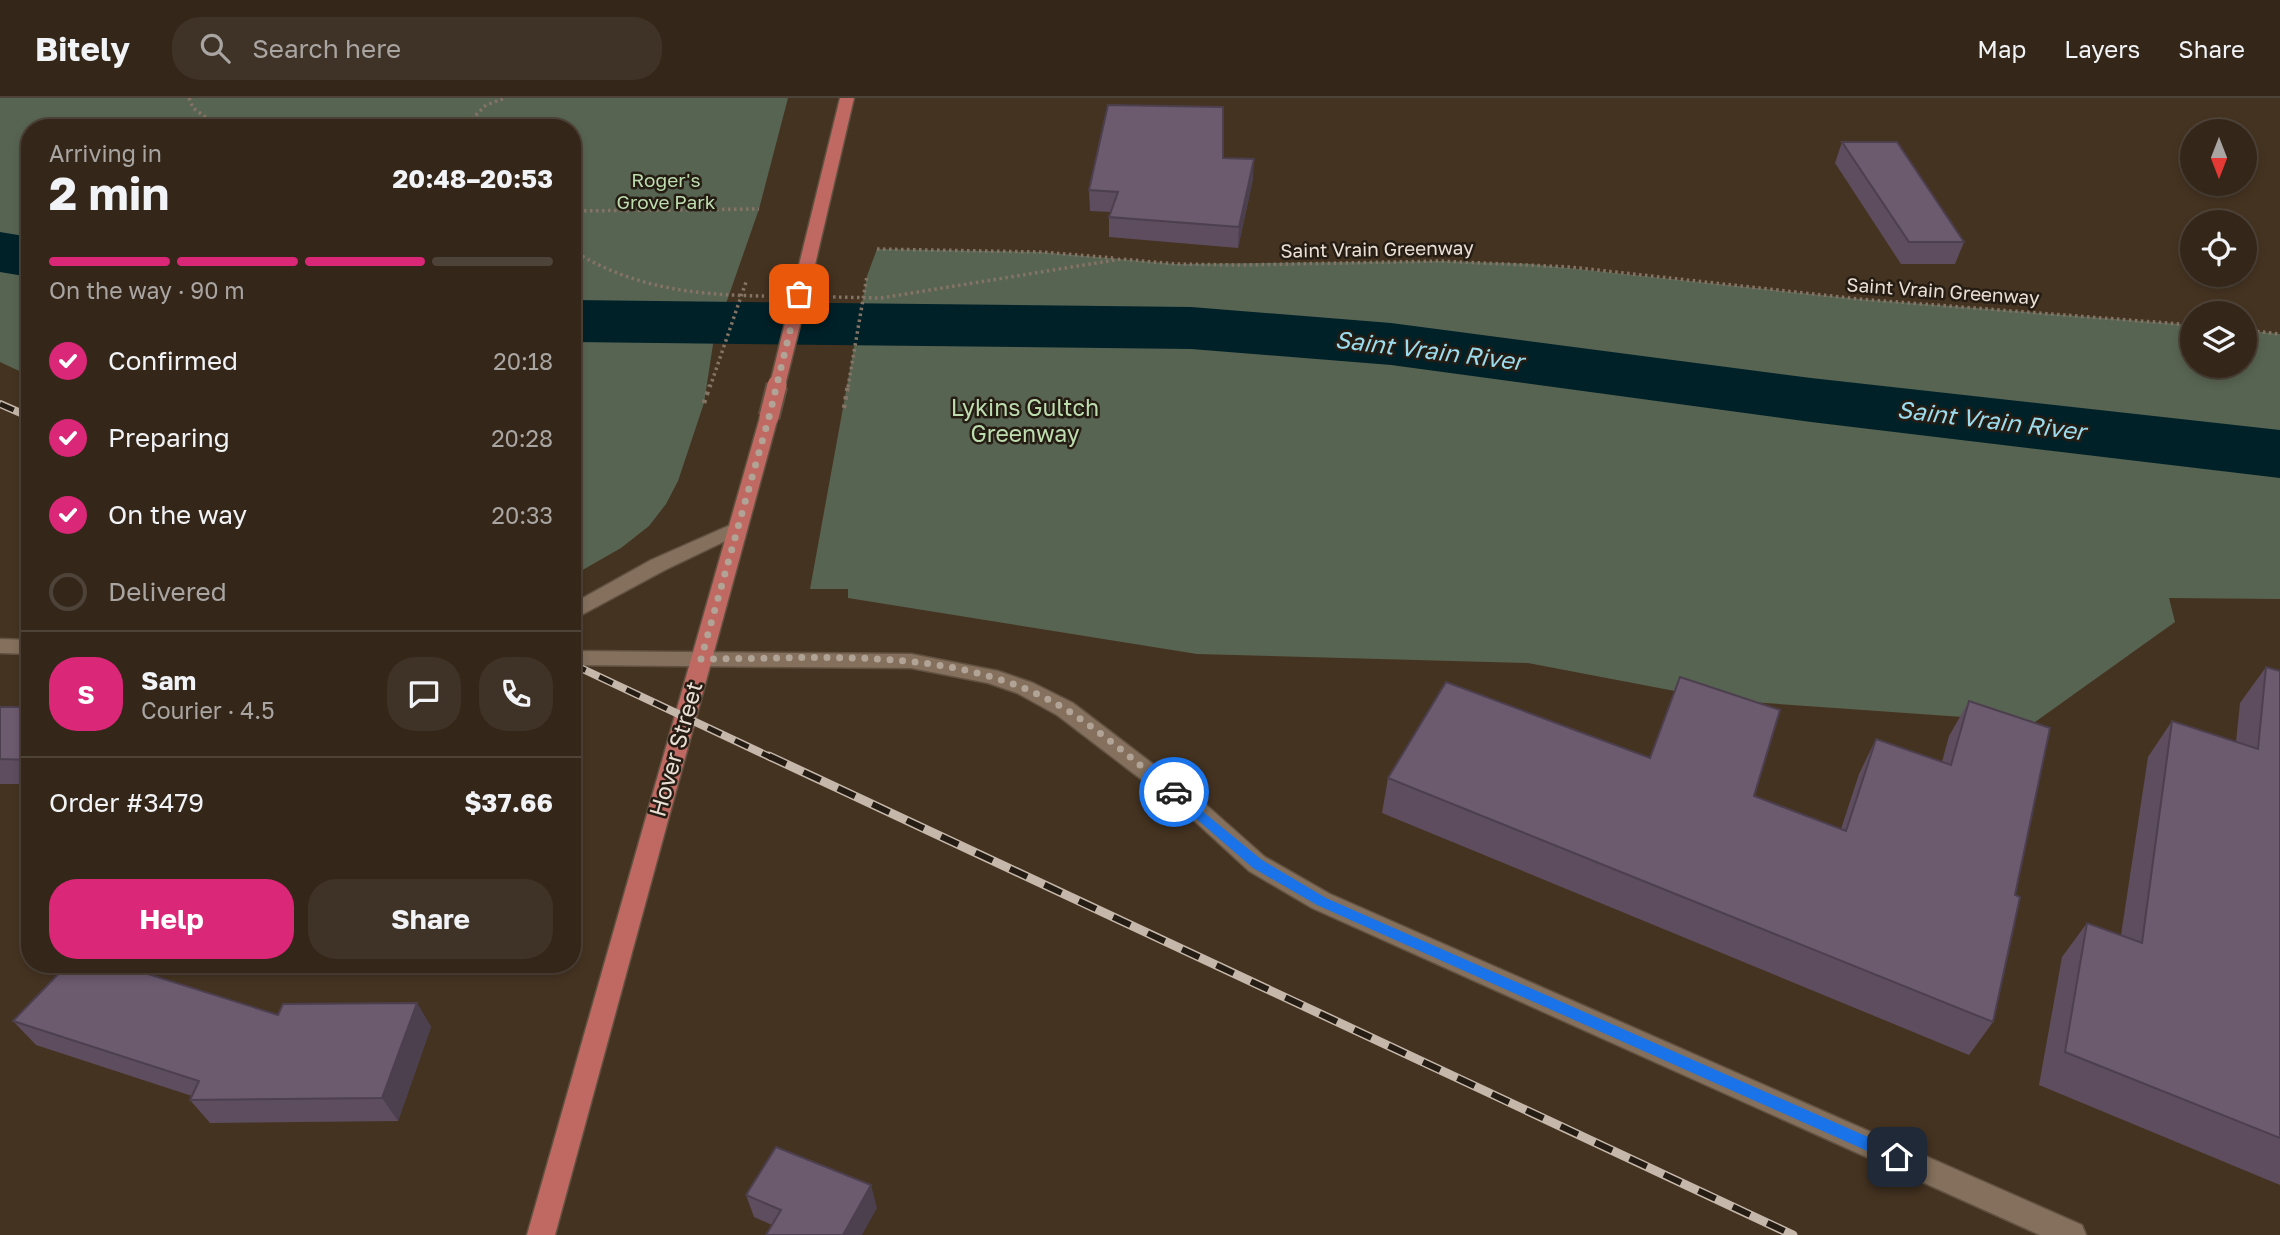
<!DOCTYPE html>
<meta charset="utf-8">
<style>
body{margin:0;font-family:"Golos Text",sans-serif;background:#3f3226;color:#f1f3f6;height:100vh;display:flex;flex-direction:column;font-size:26px;white-space:nowrap}
*{box-sizing:border-box;margin:0}
p{font-size:23px;color:#a9a5a2}
.icon{flex:none;width:38px;height:38px;fill:none;stroke:currentColor;stroke-width:2;stroke-linecap:round;stroke-linejoin:round}
.map{position:relative;flex:1;overflow:hidden}
.panel{position:absolute;left:21px;top:21px;width:560px;height:854px;display:flex;flex-direction:column;background:#342619;border-radius:28px;box-shadow:0 4px 10px #0003,0 0 0 2px #4e4338}
.panel>*{flex:none}
.needle{width:46px;rotate:180deg}
.controls{position:absolute;left:2180px;top:21px;display:grid;gap:14px}
.controls a{display:grid;place-items:center;width:77px;height:77px;border-radius:50%;background:#342619;box-shadow:0 4px 10px #0003,0 0 0 2px #4e4338;font-size:35px}
.pin{position:absolute;display:grid;place-items:center;width:60px;height:60px;color:#fff;margin:-30px;border-radius:14px;box-shadow:0 4px 10px #0006}
.courier{position:absolute;display:grid;place-items:center;width:70px;height:70px;margin:-35px;border:5px solid #1a73e8;border-radius:50%;background:#fff;color:#222;box-shadow:0 2px 9px #0007}
.headline em{font-style:normal;font-weight:700}
.headline div{display:flex;flex-direction:column-reverse}
.headline{display:flex;align-items:center;justify-content:space-between;height:119px;padding:0 28px}
h1{font-size:46px;font-weight:700;line-height:52px}
.bar{display:grid;grid-template-columns:repeat(4,1fr);gap:10px 7px;align-content:center;height:84px;padding:0 28px}
.bar i{height:9px;border-radius:5px;background:#4e4338}
.bar .selected{background:#db2777}
.bar p{grid-column:span 4}
.line{display:flex;align-items:center;gap:18px;padding:0 28px;border-top:2px solid #4e4338}
.line div{flex:1}
.round{display:grid;place-items:center;flex:none;width:74px;height:74px;border-radius:28px;background:#3f3226}
ol{padding:0 28px;list-style:none}
li{display:flex;align-items:center;gap:21px;height:77px}
li p{margin-inline-start:auto}
li .icon{padding:7px;border-radius:50%;background:#db2777;color:#fff;stroke-width:4}
li:last-child{color:#a9a5a2}
li i{width:38px;height:38px;border:4px solid #4e4338;border-radius:50%}
.cta{display:flex;gap:14px;margin-top:auto;padding:14px 28px}
.cta a{flex:1;height:80px;border-radius:28px;background:#db2777;color:#fff;font-size:28px;font-weight:700;line-height:80px;text-align:center}
.cta a+a{background:#3f3226;color:#f1f3f6}
header{display:flex;align-items:center;gap:42px;box-sizing:border-box;height:98px;padding:0 35px;background:#342619;border-bottom:2px solid #4e4338}
header strong{font-size:33px}
nav{display:flex;gap:38px;margin-inline-start:auto;font-size:24px}
.search{width:490px;height:63px;background:#3f3226;display:flex;align-items:center;gap:18px;box-sizing:border-box;padding:0 24px;border-radius:28px;color:#a9a5a2;font-size:26px}
.map>svg:first-child{display:block}
.green{fill:#586452}
.lines{fill:none;stroke-linecap:round;stroke-linejoin:round}
.river{fill:#012129;fill-rule:evenodd}
.minor-casing{stroke:#615141;stroke-width:3}
.major-casing{stroke:#615141;stroke-width:3}
.path{stroke:#847465;stroke-width:3.5;stroke-dasharray:2.5 3.5;stroke-linecap:butt}
.minor{fill:#84705c;fill-rule:evenodd}
.major{fill:#bf6962;fill-rule:evenodd}
.rail-far1-casing{stroke:#c5b8ab;stroke-width:8}
.rail-casing{stroke:#c5b8ab;stroke-width:9}
.rail-far1{stroke:#251d14;stroke-width:5;stroke-dasharray:15;stroke-linecap:butt}
.rail{stroke:#251d14;stroke-width:6;stroke-dasharray:19;stroke-linecap:butt}
.major-bridge-far1-casing{stroke:#615141;stroke-width:18;stroke-linecap:butt}
.major-bridge-casing{stroke:#615141;stroke-width:23;stroke-linecap:butt}
.path-bridge-far1{stroke:#847465;stroke-width:3.5;stroke-dasharray:2.5 3.5;stroke-linecap:butt}
.path-bridge{stroke:#847465;stroke-width:4.5;stroke-dasharray:3.5 5;stroke-linecap:butt}
.major-bridge-far1{stroke:#bf6962;stroke-width:15}
.major-bridge{stroke:#bf6962;stroke-width:19}
.wall{fill:#5d4d5f}
.shaded-wall{fill:#4c3f4e}
.building{fill:#6c5a6f;stroke:#4c3f4e;stroke-width:2}
.route{fill:#1a73e8}
.done{stroke:#b1a395;stroke-width:7;stroke-dasharray:0 12.6}
.labels{text-anchor:middle;stroke-width:5;stroke-linejoin:round;paint-order:stroke}
.far-park-label{font-size:19px;fill:#bdddaf;stroke:#251d14}
.far-street-label{font-size:19px;fill:#ebdfd4;stroke:#251d14}
.park-label{font-size:23px;fill:#bdddaf;stroke:#251d14}
.street-label{font-size:23px;fill:#ebdfd4;stroke:#251d14}
.water-label{font-size:24px;font-style:italic;fill:#9adbed;stroke:#251d14}
</style>
<header>
<strong>Bitely</strong>
<div class="search"><svg class="icon" aria-label="search" viewBox="0 0 24 24"><circle cx="10" cy="10" r="6"/><path d="M15 15l6 6"/></svg>Search here</div>
<nav><a>Map</a><a>Layers</a><a>Share</a></nav>
</header>
<div class="map">
<svg width="2280" height="1137" viewBox="0 0 2280 1137">
<rect width="100%" height="100%" fill="#453321"/>
<!-- green -->
<g class="green">
<path d="M0,0h788l-29,111 -45,129 -10,65 -26,78 -12,23 -17,22 -28,22 -49,28v-448h-542v248l-30,-14z"/>
<path d="M877,151l164,3 135,12 264,-3 90,3 329,35 334,26v41h52v-36l35,4v265l-111,-1 6,24 -140,100 -313,-22 -194,-37 -331,-9 -349,-56v-9h-38l57,-313z"/>
</g>
<g class="lines">
<!-- river -->
<g class="river">
<path d="M0,134l30,5v40l-30,-5z"/>
<path d="M572,202l619,7 200,16 420,55 469,52v48l-469,-56 -420,-57 -200,-16 -619,-7z"/>
</g>
<defs>
<g id="minor">
<path d="M737,424l7,2 3,4 -3,4 -79,38 -93,50v-16l79,-44z"/>
<path d="M0,541l30,1v14l-30,-1z"/>
<path d="M572,553l339,3 87,17 35,12 40,20 131,100 61,54 65,37 752,331 4,10h-46l-728,-327 -63,-37 -61,-56 -131,-100 -40,-22 -29,-10 -77,-15 -339,-3z"/>
</g>
<g id="major">
<path d="M840,0h14l-40,171 -8,5 -8,-5z"/>
<path d="M769,314l9,5 -223,818h-28l233,-818z"/>
</g>
</defs>
<!-- minor casing -->
<use href="#minor" class="minor-casing"/>
<!-- major casing -->
<use href="#major" class="major-casing"/>
<!-- path -->
<g class="path">
<path d="M189,0l4,10 28,20"/>
<path d="M463,30l23,-23 19,-7"/>
<path d="M572,113l187,-2"/>
<path d="M877,151l164,3 72,6"/>
<path d="M572,152c60,38 122,45 192,46"/>
<path d="M833,199l48,1 240,-39 55,5 64,1 200,-4 130,6 289,32 334,26"/>
<path d="M2245,232l35,4"/>
</g>
<!-- minor -->
<use href="#minor" class="minor"/>
<!-- major -->
<use href="#major" class="major"/>
<defs>
<g id="rail-far1">
<path d="M0,306l30,13"/>
<path d="M572,566l200,94"/>
</g>
<path id="rail" d="M769,658l1024,479"/>
</defs>
<!-- rail-far1 casing -->
<use href="#rail-far1" class="rail-far1-casing"/>
<!-- rail casing -->
<use href="#rail" class="rail-casing"/>
<!-- rail-far1 -->
<use href="#rail-far1" class="rail-far1"/>
<!-- rail -->
<use href="#rail" class="rail"/>
<defs>
<path id="major-bridge-far1" d="M777,289l29,-118"/>
<path id="major-bridge" d="M769,319l8,-32"/>
</defs>
<!-- major-bridge-far1 casing -->
<use href="#major-bridge-far1" class="major-bridge-far1-casing"/>
<!-- major-bridge casing -->
<use href="#major-bridge" class="major-bridge-casing"/>
<!-- path-bridge-far1 -->
<g class="path-bridge-far1">
<path d="M710,289l36,-105"/>
<path d="M848,289l19,-111"/>
</g>
<!-- path-bridge -->
<g class="path-bridge">
<path d="M704,305l6,-18"/>
<path d="M844,310l4,-23"/>
</g>
<!-- major-bridge-far1 -->
<use href="#major-bridge-far1" class="major-bridge-far1"/>
<!-- major-bridge -->
<use href="#major-bridge" class="major-bridge"/>
</g>
<!-- wall -->
<g class="wall">
<path d="M1842,44l122,100 -9,22h-54l-66,-101z"/>
<path d="M1223,60l30,21 -15,69 -129,-11v-20l2,-5 -21,-1 -1,-21z"/>
<path d="M2266,569l14,4v514l-241,-100 23,-128 25,-34 34,12 27,-178 24,-36 64,21 4,-39z"/>
<path d="M1969,603l46,194 -22,127 -24,33 -587,-242 6,-35 366,18 87,33 18,-55 17,-35 66,23 7,-26z"/>
<rect x="0" y="609" width="30" height="77"/>
<path d="M417,905l14,24 -33,94 -188,2 -20,-23 2,-4 -156,-51 -23,-24 265,-6z"/>
<path d="M746,1097l131,13 -105,17 -18,-8z"/>
</g>
<!-- shaded-wall -->
<g class="shaded-wall">
<path d="M1254,61l-1,20 -15,69 1,-21z"/>
<path d="M417,905l14,24 -33,94 -16,-23z"/>
<path d="M871,1087l6,23 -15,27h-19z"/>
</g>
<!-- building -->
<g class="building">
<path d="M1108,7l115,2v51l31,1 -15,68 -130,-10 9,-25 -29,-2z"/>
<path d="M1842,44h55l67,100h-55z"/>
<path d="M2266,569l14,4v467l-215,-86 22,-129 55,20 30,-222 86,28z"/>
<path d="M1680,579l100,33 -26,86 92,35 30,-92 75,26 18,-64 81,27 -35,167 5,2 -27,125 -605,-244 58,-96 204,76z"/>
<path d="M0,609h30v53l-30,-1z"/>
<path d="M68,866h48l162,51 5,-11 134,-1 -35,95 -192,2 9,-19 -186,-60z"/>
<path d="M776,1049l95,38 -28,50h-77l15,-25 -35,-15z"/>
</g>
<!-- route -->
<path class="route" d="M1174,690l88,72 64,38 576,254 2,5 -2,5h-10l-575,-257 -64,-37 -83,-72 -2,-4z"/>
<g class="lines">
<!-- done -->
<path class="done" d="M799,196l-30,123 -68,242c116,0 249,-14 354,44 40,22 82,61 119,89"/>
</g>
<g class="labels">
<!-- far-park labels -->
<g class="far-park-label">
<text x="666" y="89">Roger's<tspan x="666" dy="22">Grove Park</tspan></text>
</g>
<!-- far-street labels -->
<g class="far-street-label">
<text transform="translate(1377 151) rotate(-1)" y="7">Saint Vrain Greenway</text>
<text transform="translate(1943 193) rotate(4)" y="7">Saint Vrain Greenway</text>
</g>
<!-- park labels -->
<g class="park-label">
<text x="1025" y="318">Lykins Gultch<tspan x="1025" dy="26">Greenway</tspan></text>
</g>
<!-- street labels -->
<g class="street-label">
<text transform="translate(676 651) rotate(-74)" y="8">Hover Street</text>
</g>
<!-- water labels -->
<g class="water-label">
<text transform="translate(1429 253) rotate(7)" y="8">Saint Vrain River</text>
<text transform="translate(1991 323) rotate(7)" y="8">Saint Vrain River</text>
</g>
</g>
</svg>
<div class="controls">
<a><svg class="needle" viewBox="-14 -14 28 28"><path d="M0-13l5 13h-10z" fill="#e53935"/><path d="M0 13l5-13h-10z" fill="#a9a5a2"/></svg></a>
<a><svg class="icon" aria-label="locate" viewBox="0 0 24 24"><circle cx="12" cy="12" r="6"/><path d="M12 2v4M12 18v4M2 12h4M18 12h4"/></svg></a>
<a><svg class="icon" aria-label="layers" viewBox="0 0 24 24"><path d="M12 4l9 5-9 5-9-5zM3 14l9 5 9-5"/></svg></a>
</div>
<div class="pin" style="left:799px;top:196px;background:#ea580c"><svg class="icon" aria-label="bag" viewBox="0 0 24 24"><path d="M5 8h14l-1 12H6zM9 8a3 3 0 0 1 6 0"/></svg></div>
<div class="pin" style="left:1897px;top:1059px;background:#1f2937"><svg class="icon" aria-label="home" viewBox="0 0 24 24"><path d="M3 11l9-7 9 7M6 9v11h12V9"/></svg></div>
<div class="courier" style="left:1174px;top:694px"><svg class="icon" aria-label="car" viewBox="0 0 24 24"><path d="M5 17H2v-5l4-1 3-4h7l3 4 3 1v5h-3M9 17h6M6 11h13"/><circle cx="7" cy="17" r="2"/><circle cx="17" cy="17" r="2"/></svg></div>
<section class="panel">
<div class="headline"><div><h1>2 min</h1><p>Arriving in</p></div><em>20:48–20:53</em></div>
<div class="bar"><i class="selected"></i><i class="selected"></i><i class="selected"></i><i></i><p>On the way · 90 m</p></div>
<ol>
<li><svg class="icon" aria-label="check" viewBox="0 0 24 24"><path d="M5 12l5 5 9-10"/></svg>Confirmed<p>20:18</p></li>
<li><svg class="icon" aria-label="check" viewBox="0 0 24 24"><path d="M5 12l5 5 9-10"/></svg>Preparing<p>20:28</p></li>
<li><svg class="icon" aria-label="check" viewBox="0 0 24 24"><path d="M5 12l5 5 9-10"/></svg>On the way<p>20:33</p></li>
<li><i></i>Delivered</li>
</ol>
<div class="line" style="height:126px"><b class="round" style="background:#db2777;color:#fff">S</b><div><b>Sam</b><p>Courier · 4.5</p></div><a class="round"><svg class="icon" aria-label="chat" viewBox="0 0 24 24"><path d="M4 5h16v11H9l-5 4z"/></svg></a><a class="round"><svg class="icon" aria-label="phone" viewBox="0 0 24 24"><path d="M5 4h4l2 5-3 2q2 4 5 5l2-3 5 2v4C11 20 4 13 5 4z"/></svg></a></div>
<div class="line" style="height:91px"><div>Order #3479</div><b>$37.66</b></div>
<div class="cta"><a>Help</a><a>Share</a></div>
</section>
</div>
